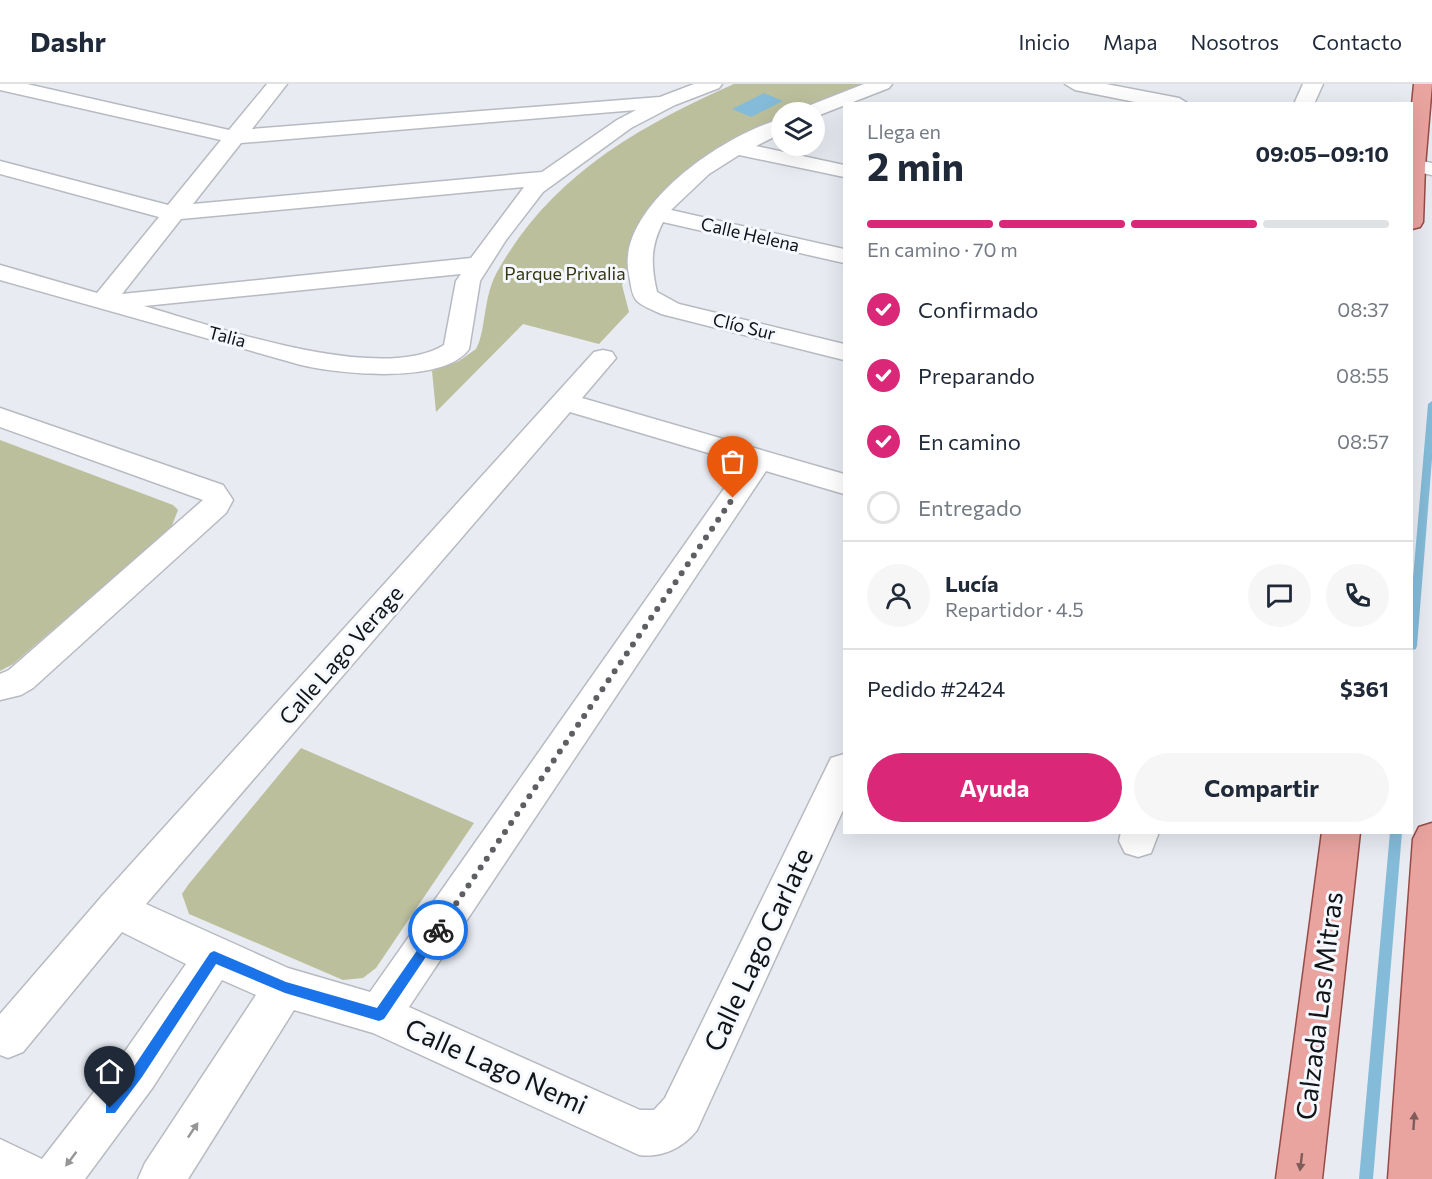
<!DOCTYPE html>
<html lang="es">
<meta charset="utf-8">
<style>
body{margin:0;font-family:Commissioner,sans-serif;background:#f6f6f7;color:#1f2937;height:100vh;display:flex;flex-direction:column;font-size:22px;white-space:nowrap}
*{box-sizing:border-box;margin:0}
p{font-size:20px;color:#747a83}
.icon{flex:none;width:33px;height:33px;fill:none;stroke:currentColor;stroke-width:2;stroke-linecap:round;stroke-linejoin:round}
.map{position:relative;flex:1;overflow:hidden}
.sheet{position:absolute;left:843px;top:18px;width:570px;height:732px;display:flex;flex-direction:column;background:#fff;border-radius:0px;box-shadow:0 6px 24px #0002}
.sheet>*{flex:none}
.fabs{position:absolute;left:771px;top:18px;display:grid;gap:12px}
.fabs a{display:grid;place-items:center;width:54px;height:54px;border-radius:50%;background:#fff;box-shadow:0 6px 24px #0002;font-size:30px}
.pin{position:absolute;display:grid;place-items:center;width:51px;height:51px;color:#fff;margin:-62px -26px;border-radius:50% 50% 50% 0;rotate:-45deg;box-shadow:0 0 6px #0007}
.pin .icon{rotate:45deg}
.courier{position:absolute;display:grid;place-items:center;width:60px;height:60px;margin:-30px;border:4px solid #1a73e8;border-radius:50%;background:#fff;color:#222;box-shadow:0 2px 8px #0007}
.headline em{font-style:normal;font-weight:700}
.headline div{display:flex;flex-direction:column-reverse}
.headline{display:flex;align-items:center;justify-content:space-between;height:102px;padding:0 24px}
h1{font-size:39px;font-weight:700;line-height:45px}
.bar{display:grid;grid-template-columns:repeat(4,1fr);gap:9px 6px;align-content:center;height:72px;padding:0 24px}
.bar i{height:8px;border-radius:4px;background:#e0e1e3}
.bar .current{background:#db2777}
.bar p{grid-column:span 4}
.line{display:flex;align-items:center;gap:15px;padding:0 24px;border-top:2px solid #e0e1e3}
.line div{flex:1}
.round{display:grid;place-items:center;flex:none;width:63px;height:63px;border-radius:32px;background:#f6f6f7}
ol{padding:0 24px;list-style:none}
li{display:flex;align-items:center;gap:18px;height:66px}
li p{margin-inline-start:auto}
li .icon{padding:6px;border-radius:50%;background:#db2777;color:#fff;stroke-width:4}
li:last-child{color:#747a83}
li i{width:33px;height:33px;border:3px solid #e0e1e3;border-radius:50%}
.button{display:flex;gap:12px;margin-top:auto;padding:12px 24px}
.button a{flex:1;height:69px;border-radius:36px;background:#db2777;color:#fff;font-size:24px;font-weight:700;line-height:69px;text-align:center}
.button a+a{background:#f6f6f7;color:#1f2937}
header{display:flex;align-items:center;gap:36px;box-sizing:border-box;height:84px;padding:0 30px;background:#fff;border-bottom:2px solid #e0e1e3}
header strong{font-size:28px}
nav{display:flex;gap:33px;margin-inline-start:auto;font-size:21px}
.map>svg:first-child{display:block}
.green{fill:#bcbf9c}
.water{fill:#84bbd8}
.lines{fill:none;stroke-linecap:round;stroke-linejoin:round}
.stream{fill:#84bbd8;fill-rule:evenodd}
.minor-casing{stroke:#b7bac0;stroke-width:3}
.major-casing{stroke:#964b46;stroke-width:3}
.minor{fill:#fff;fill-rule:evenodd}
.major{fill:#eaa4a0;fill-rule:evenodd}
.oneway{fill:#7e5c5b}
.oneway2{fill:#959596}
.route{fill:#1a73e8}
.done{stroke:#5e5f63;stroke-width:6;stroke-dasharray:0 10.8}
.labels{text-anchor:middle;stroke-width:6;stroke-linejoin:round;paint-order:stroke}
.far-street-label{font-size:18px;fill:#131416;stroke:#f5f8ff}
.far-park-label{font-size:18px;fill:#37380f;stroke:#f5f8ff}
.street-label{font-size:22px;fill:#131416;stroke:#f5f8ff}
.near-street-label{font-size:27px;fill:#131416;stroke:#f5f8ff}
</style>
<header>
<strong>Dashr</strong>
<nav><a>Inicio</a><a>Mapa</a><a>Nosotros</a><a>Contacto</a></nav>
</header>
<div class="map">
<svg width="1432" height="1095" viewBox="0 0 1432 1095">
<rect width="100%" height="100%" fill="#e8ebf2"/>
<!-- green -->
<g class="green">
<path d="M734,0h140l-73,28h-19l-1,9 -59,32 -87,88 -13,44 7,27 -30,32 -76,-20 -87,88 -4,-41 27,-10 17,-12c10,-18 7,-50 20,-75 53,-97 141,-147 238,-190z"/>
<path d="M0,356l173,65 5,5 -7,18 -158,136 -13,7z"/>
<path d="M301,664l173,75 -98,145 -13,10 -20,2 -154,-66 -7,-20 6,-9z"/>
</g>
<!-- water -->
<path class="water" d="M764,9l19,8 -32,16 -19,-8z"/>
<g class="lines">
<!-- stream -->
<g class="stream">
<path d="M1432,317v58l-15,187 -1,3 -4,1v-60l16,-186z"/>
<path d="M1390,748h12l-29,347h-14z"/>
</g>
<defs>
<g id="minor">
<path d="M0,0h27l202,46 38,-46h20l-35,45 408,-32 34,-13h28l-3,4 -44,17 -44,23 -88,64 -37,48 -26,41 -11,68c-25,36 -130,25 -168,16l-301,-85v-15l97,28 62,-76 -159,-43v-13l168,44 53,-65 -221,-50zM636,26l-19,10 -75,52 -349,32 48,-61zM524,103l-53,71 -349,36 59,-75zM461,190l-5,7 -12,64c-65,40 -230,-19 -300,-39z"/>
<path d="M864,0h28l-3,4 -72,28 -3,1v-5h-14l3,-4z"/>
<path d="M1065,0h41l73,14 10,6h-44l-70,-14z"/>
<path d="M1303,0h20l-9,20h-20z"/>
<path d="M782,35v14l-26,13 88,19v12l-105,-22 -30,19 -38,36 173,39v14l-181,-41c-13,25 -12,44 -6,70l22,12 165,40v16l-183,-46c-7,-4 -18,-7 -24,-13 -6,-6 -6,-18 -8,-26 -15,-67 97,-142 153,-156z"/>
<path d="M1412,75l20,4v12l-20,-4z"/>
<path d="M603,266l9,2 4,6 -34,40 262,76v20l-78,-23 -357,536 231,103h14l11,-12 166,-340 13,-4v54l-147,322c-14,18 -35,28 -58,25l-266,-122 -79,-23 -106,169h-50l7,-16 111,-168 -34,-15 -69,107 -68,92h-85v-40l42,20 79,-102 65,-93 -64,-32 -99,120 -15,6 -8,-3v-41l102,-118 492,-544zM570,328l172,51 -372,529 -82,-24 -142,-64z"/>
<path d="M0,324l223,77 10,15 -7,13 -193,175 -12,7 -21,5v-26l9,-4 194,-170 -203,-73z"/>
<path d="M1121,748h38l-8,21 -13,4 -13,-4 -6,-12z"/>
</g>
<g id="major">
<path d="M1414,0h18l-7,82 -2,56 -3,5 -8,2v-124z"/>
<path d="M1432,739v356h-44l25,-340 6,-12z"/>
<path d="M1322,748h38l-38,347h-46z"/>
</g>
</defs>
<!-- minor casing -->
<use href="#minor" class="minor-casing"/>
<!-- major casing -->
<use href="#major" class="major-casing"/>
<!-- minor -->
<use href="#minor" class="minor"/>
<!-- major -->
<use href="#major" class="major"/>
</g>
<!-- one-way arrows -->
<defs><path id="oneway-solid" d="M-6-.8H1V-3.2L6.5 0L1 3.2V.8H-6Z" transform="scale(1.5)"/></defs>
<g class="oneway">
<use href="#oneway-solid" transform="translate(1414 1037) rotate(-86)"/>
<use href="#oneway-solid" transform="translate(1301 1078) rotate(97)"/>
</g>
<g class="oneway2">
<use href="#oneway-solid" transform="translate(193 1046) rotate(-56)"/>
<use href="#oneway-solid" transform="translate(71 1075) rotate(127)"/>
</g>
<!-- route -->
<path class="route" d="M438,840l4,2v7l-58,86 -5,2 -94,-28 -69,-29 -74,113 -27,36h-9v-10l27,-35 77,-115 4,-2 72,31 91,26 57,-82z"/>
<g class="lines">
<!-- done -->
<path class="done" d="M438,846l295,-432"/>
</g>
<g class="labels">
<!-- far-street labels -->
<g class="far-street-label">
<text transform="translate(750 151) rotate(13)" y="6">Calle Helena</text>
<text transform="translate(744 243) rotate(14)" y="6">Clío Sur</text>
<text transform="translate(227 253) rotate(15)" y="6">Talia</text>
</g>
<!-- far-park labels -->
<g class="far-park-label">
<text x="565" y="196">Parque Privalia</text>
</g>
<!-- street labels -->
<g class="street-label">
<text transform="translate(341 571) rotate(-49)" y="8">Calle Lago Verage</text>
</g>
<!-- near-street labels -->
<g class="near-street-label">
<text transform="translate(759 866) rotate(-65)" y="9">Calle Lago Carlate</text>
<text transform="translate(1320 922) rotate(-83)" y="9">Calzada Las Mitras</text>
<text transform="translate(496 983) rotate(24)" y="9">Calle Lago Nemi</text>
</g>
</g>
</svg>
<div class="fabs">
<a><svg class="icon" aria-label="layers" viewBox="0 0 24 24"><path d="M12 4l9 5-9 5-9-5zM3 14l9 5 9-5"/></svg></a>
</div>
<div class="pin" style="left:733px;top:414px;background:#ea580c"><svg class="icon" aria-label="bag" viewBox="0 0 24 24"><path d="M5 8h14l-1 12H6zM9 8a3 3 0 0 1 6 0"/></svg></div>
<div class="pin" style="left:110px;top:1024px;background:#1f2937"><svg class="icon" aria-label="home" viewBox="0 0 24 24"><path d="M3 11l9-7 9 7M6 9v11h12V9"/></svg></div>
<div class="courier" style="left:438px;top:846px"><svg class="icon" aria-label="bike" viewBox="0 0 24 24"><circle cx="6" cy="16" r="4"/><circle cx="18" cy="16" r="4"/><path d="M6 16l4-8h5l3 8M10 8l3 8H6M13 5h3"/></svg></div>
<section class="sheet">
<div class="headline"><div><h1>2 min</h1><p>Llega en</p></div><em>09:05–09:10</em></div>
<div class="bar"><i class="current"></i><i class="current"></i><i class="current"></i><i></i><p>En camino · 70 m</p></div>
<ol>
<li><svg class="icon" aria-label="check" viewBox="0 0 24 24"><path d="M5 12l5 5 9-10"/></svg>Confirmado<p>08:37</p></li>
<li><svg class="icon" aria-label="check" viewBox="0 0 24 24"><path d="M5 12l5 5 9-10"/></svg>Preparando<p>08:55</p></li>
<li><svg class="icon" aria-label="check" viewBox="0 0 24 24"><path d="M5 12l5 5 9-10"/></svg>En camino<p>08:57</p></li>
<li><i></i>Entregado</li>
</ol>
<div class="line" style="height:108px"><a class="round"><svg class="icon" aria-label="person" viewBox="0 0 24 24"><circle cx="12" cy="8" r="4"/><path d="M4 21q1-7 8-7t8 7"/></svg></a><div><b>Lucía</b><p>Repartidor · 4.5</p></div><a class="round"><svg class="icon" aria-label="chat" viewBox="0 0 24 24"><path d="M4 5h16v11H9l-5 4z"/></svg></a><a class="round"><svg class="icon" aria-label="phone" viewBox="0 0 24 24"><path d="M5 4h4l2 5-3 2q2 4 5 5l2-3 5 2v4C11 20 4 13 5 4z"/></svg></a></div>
<div class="line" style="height:78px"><div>Pedido #2424</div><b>$361</b></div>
<div class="button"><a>Ayuda</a><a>Compartir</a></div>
</section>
</div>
